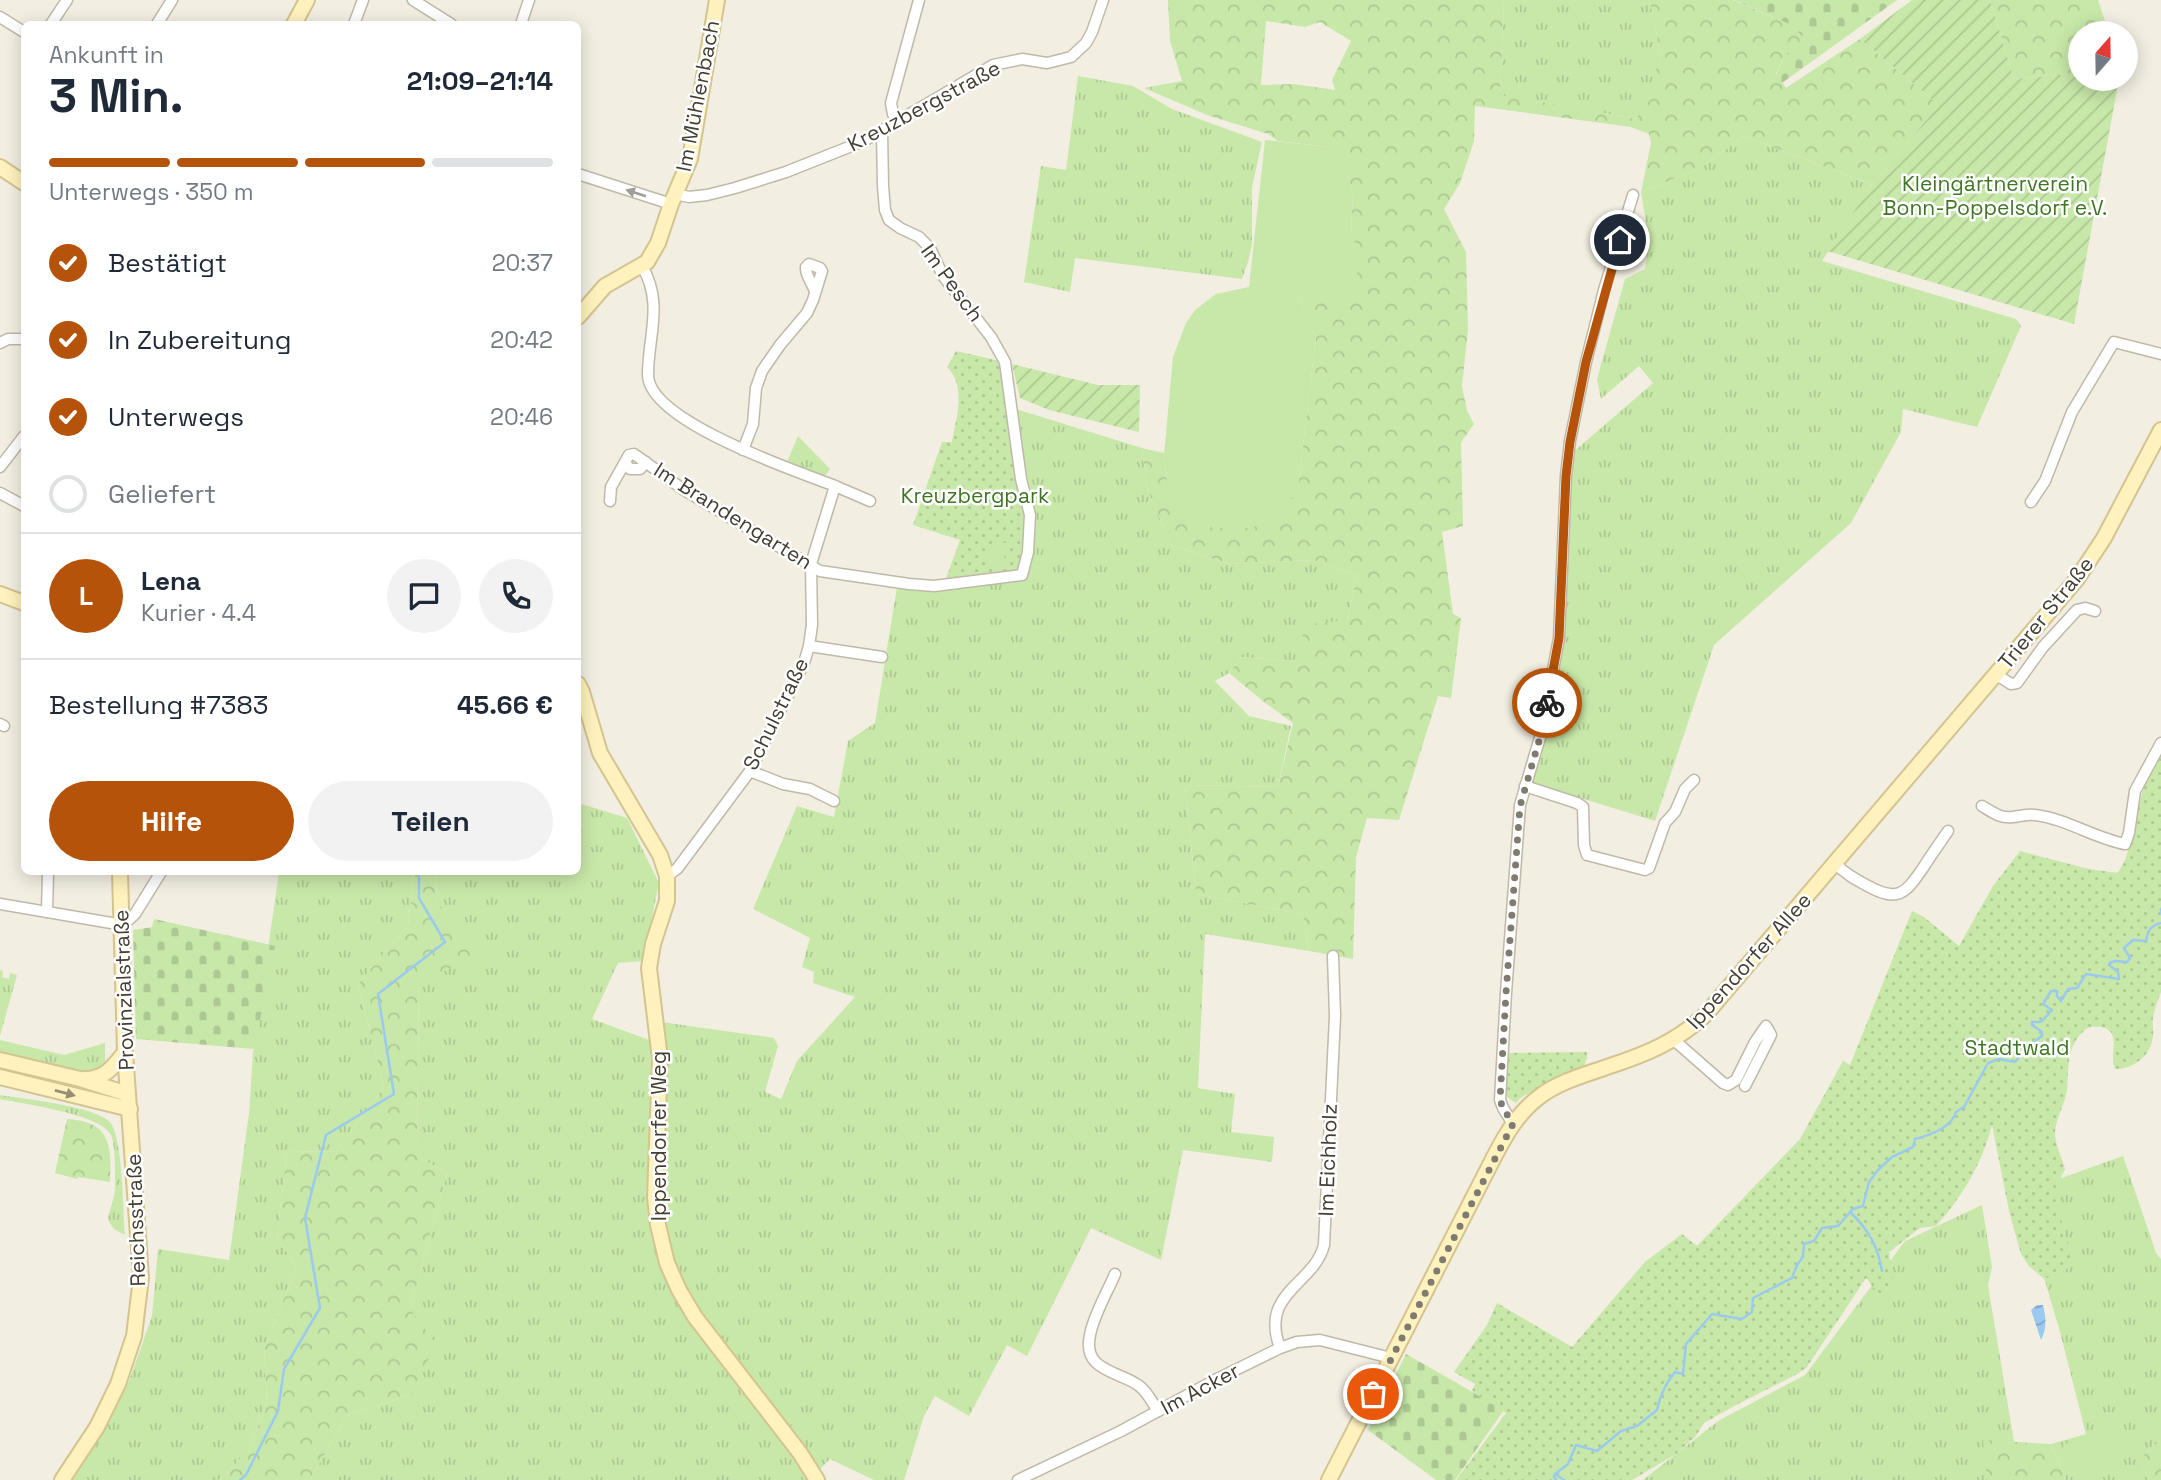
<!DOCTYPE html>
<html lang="de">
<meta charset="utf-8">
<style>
body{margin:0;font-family:"Space Grotesk",sans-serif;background:#f2f2f3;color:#1f2937;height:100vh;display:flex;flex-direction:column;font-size:26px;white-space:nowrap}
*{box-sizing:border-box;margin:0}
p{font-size:23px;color:#747a83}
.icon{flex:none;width:38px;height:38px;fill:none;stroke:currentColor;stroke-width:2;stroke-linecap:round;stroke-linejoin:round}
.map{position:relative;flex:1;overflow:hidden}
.drawer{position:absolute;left:21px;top:21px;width:560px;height:854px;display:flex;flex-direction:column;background:#fff;border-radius:10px;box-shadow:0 4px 18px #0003}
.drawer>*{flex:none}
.needle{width:46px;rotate:20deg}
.buttons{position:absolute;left:2068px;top:21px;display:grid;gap:14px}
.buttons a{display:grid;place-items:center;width:70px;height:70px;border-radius:50%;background:#fff;box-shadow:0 4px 18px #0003;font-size:35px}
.pin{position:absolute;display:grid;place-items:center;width:60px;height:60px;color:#fff;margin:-30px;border:4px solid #fff;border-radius:50%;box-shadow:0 2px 7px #0007}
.courier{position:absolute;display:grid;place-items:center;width:70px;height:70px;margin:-35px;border:5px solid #b45309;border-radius:50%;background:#fff;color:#222;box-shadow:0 2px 9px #0007}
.summary em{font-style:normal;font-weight:700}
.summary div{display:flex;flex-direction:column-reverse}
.summary{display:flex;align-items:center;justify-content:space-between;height:119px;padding:0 28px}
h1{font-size:46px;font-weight:700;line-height:52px}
.bar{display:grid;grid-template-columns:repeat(4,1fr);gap:10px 7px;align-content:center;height:84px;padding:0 28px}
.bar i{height:9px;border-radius:5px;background:#e0e1e3}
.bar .selected{background:#b45309}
.bar p{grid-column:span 4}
.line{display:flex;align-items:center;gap:18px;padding:0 28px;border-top:2px solid #e0e1e3}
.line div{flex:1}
.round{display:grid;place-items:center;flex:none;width:74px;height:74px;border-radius:37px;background:#f2f2f3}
ol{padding:0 28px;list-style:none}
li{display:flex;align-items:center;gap:21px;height:77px}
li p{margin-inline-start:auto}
li .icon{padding:7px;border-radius:50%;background:#b45309;color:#fff;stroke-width:4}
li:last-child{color:#747a83}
li i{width:38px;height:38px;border:4px solid #e0e1e3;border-radius:50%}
.action{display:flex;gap:14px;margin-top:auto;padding:14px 28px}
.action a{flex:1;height:80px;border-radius:42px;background:#b45309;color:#fff;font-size:28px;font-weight:700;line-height:80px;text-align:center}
.action a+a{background:#f2f2f3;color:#1f2937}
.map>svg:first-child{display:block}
.grass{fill:url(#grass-tufts)}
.forest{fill:url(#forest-crowns);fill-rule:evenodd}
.cemetery{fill:url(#cemetery-stones)}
.park{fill:url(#park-dots)}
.garden{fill:url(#garden-furrows)}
.pitch{fill:#c8e8a9}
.water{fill:url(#water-waves)}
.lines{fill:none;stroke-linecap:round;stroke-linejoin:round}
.stream{stroke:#9bcaf1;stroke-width:2.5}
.street-casing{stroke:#c0b9a7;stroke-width:13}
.secondary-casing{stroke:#d3c490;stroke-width:18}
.street{stroke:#fff;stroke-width:10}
.secondary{stroke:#fff2be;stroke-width:14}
.oneway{fill:#a19e98}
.oneway2{fill:#988e71}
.done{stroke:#807b70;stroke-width:7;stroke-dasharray:0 12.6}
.route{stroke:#b45309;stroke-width:9}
.labels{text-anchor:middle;stroke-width:5;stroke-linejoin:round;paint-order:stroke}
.street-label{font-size:21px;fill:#433d32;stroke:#fff}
.park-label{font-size:21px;fill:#407525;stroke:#fff}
</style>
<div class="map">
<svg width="2161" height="1480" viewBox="0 0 2161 1480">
<defs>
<pattern id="grass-tufts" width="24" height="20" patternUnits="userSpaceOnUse" patternTransform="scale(1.75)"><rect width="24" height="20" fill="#c8e8a9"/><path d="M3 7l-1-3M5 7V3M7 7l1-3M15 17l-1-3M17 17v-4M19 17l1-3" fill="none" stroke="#adc892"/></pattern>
<pattern id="forest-crowns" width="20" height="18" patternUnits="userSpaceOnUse" patternTransform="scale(1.75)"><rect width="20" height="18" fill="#c8e8a9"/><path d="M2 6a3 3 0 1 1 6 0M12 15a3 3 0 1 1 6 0" fill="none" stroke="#adc892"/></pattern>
<pattern id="cemetery-stones" width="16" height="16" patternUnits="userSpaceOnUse" patternTransform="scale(1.75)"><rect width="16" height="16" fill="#c8e8a9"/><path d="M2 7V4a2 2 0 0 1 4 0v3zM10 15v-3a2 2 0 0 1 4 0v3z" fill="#adc892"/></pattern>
<pattern id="park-dots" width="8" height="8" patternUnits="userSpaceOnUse" patternTransform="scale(1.75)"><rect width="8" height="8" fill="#c8e8a9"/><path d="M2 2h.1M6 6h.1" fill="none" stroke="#adc892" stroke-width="1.8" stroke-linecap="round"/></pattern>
<pattern id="garden-furrows" width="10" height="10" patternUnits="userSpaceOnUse" patternTransform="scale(1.75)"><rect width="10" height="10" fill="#c8e8a9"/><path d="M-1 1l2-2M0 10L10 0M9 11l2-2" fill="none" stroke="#adc892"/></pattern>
<pattern id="water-waves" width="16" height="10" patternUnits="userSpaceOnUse" patternTransform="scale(1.75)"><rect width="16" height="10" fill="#9bcaf1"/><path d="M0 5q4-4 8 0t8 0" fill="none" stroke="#80a5c4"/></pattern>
</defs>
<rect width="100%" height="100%" fill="#f2eee2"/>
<!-- grass -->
<g class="grass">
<path d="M1504,0h146l11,57 -23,62 -138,-23z"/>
<path d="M1078,76l55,10 39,23 90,33 -10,45v57l-4,18 -6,17 -167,-21 -5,34 -46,-10 17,-116 25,4z"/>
<path d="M1744,136l128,49 -50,76 194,58 5,7 -44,101 -74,-18 -2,23 -50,91 -137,122 -59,176 -126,-39 17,-50 17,-93 8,-185 82,-71 -14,-17 -38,33 -4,-20 28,-100 20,-10 4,-28 -8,-49 58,-23z"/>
<path d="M1019,410l123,38 5,40 24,57 59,19 84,-4 43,16 -10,44 -46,42 -60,-5 -12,16 -14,8 34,35 42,10 -13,61 -93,-2 11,109 107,20 6,37 -104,-17 -7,154 37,6 -4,38 43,5 -2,25 -89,-12 -22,110 -70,-32 -64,128 -20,-11 -38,71 -34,-20 -11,20 -20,64h-30l-44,-21 -12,12 4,9h-512l36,-64 66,-22 -2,-85 37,-136 -30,-17 2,-176 64,-25 -47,-54 1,-29h141v-69l49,15 32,65 -16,78 -25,2 -26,56 57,21 12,-18 113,16 4,8 -13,46 16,7 16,-38 58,-64 -42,-14 1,-11 -12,-5 8,-29 -57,-29 44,-103 37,11 14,-76 27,-18 22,-136 50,3 6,-2 70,-110 -8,-65z"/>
<path d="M798,436l32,33 -5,7 -38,-14z"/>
<path d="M279,872h135l-6,53 -50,59 26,103 -49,65 -48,-1 -10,86 20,30 -33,81 3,54 -16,44 -24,28 -9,6h-145l37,-59 19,-40 23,-65 6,-67 71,11 20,-147 4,-60z"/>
<path d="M0,970l3,1 -1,6 7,2 1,-6 7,2 -17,61z"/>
<path d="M0,1040l64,15 41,-12v25l-16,7 -89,-22z"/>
<path d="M0,1095c23,4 95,11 110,27 13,15 13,90 15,113l-11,-6 -6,-9c1,-11 7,-21 7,-32 0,-13 1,-41 -4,-53 -10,-21 -88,-31 -111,-36z"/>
<path d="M2123,1156l33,97 5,6v180l-23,21 12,20h-84l-15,-36 35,-10 -26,-102 -41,-139z"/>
<path d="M1982,1205l10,62 -4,18 26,157 -30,-1 3,39h-344l75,-59 87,-46 100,-134z"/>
</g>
<!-- forest -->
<g class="forest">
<path d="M1168,0h336l-4,95 137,24 24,-62 -11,-56 -6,-1h89l58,25 14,14 -20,16 -9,19 10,14 74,-49 79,66 -67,80 -128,-49 -45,33 -58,23 10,-49 -2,-9 -18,-7 -156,-21 -1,35 -14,42 -16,26 22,43 2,77 -6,57 5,25 7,13 -13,18 2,84 -21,6 11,82 8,4 -10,80 -13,-2 -39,124 -32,-2 -11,39 -3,102 -44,-8 -6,-37 -107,-20 -11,-109 93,2 15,-64 -29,-21 -35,-29 12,-16 60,5 2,-37 44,-5 10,-44 -43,-16 -84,4 -59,-19 -24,-57 -5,-40 22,5 3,27 46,48h36l49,-40 18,-151c-8,-18 -16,-25 -16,-45l51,-56 2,-43 -6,-21 -6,-12 -13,-13 -50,-6 -10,-7 -61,-19 -63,-27 38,-7 -12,-40zM1266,21l39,6 15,-5 31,19 -19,39 3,10 -41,-6 -33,1z"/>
<path d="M1990,0h108l11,33h-28v40l-67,6z"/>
<path d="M414,872h23l-1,29 48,54 -65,26 -2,175 30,17 -37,136 26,35 -24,50 -66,22 -36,64h-92l9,-6 24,-28 16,-44 -3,-54 33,-81 -20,-30 10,-86 48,1 49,-65 -26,-103 50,-59z"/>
<path d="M67,1119c43,2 45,26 43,63l-32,-5 -1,2 -22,-6z"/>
<path d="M2161,1439v41h-11l-12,-20z"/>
<path d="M1983,1440l68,4 15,36h-79z"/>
</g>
<!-- cemetery -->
<g class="cemetery">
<path d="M1734,0h163l-115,83 -6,-8 9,-20 20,-16 -14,-14z"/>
<path d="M154,919l121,27 -21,103 -118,-10 -3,-109 19,-3z"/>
<path d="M1406,1354l98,56 -49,70h-19l-68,-50z"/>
</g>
<!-- park -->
<g class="park">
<path d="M956,351l44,10 27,154v16l-7,42 -75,8 15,-41 -47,-15 29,-83h10c4,-24 15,-56 -5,-75z"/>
<path d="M2161,753v239c-3,8 -7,18 -8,27 -1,5 1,11 0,17 -2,20 -19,33 -38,33 -8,-15 13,-46 -26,-42 -23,16 -20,38 -22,63 -2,14 -11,28 -12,42 0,14 7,25 10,37l-10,21v9l19,64 -16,13 -15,2 -14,-12 -8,-12 -12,-43 -17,-86c-10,39 -30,72 -56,101l-16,2 -31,24 5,35 -4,10c-13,0 -17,-11 -24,-19l-59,89 -8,6 -63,32 -32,18 -8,13 -20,18 -44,26h-176l50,-67 -34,-22 3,-7 -21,-12 33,-47 10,-22 75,44 73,-85 37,-28 15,12 103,-107 43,-78 7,4 62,-154 12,6 35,29 34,-60 27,-35 69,18 29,4 8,-15 20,-80z"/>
<path d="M1587,1052v6l-3,8 -24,9 -40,23 -4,5 -9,-6 -1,-44z"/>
</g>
<!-- garden -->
<g class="garden">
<path d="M1912,0h78l24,79 67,-6v6h38l-45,245 -247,-73 45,-66 67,-80 -79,-66z"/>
<path d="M1012,364l86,21h42l-1,47 -90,-22 -29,-12z"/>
</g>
<!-- pitch -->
<g class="pitch">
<path d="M1265,140l63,7 13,13 6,12 6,21 -2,43 9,14 -6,49 -54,-5c0,17 9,27 16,43l-18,151 -14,21 -21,16 -14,3h-35l-20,-11 -19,-17 -8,-20 -3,-25 9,-98 13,-34 9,-13 21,-16 33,-7z"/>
<path d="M994,539l15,5 -8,23 -14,-5z"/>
<path d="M2117,1428l10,30 -54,18 -10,-31z"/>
</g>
<!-- water -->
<path class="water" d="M2037,1305h6c3,13 4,24 -2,35l-10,-30z"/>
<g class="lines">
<!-- stream -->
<g class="stream">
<path d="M2161,909v5"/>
<path d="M1850,1212c18,17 28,34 32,59"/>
<path d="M1555,1474l9,6"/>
<path d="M240,1480l6,-5 32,-64 6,-42 36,-61 -15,-90 21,-83 68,-41 -16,-100 67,-52 -26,-44v-26"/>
<path d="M1556,1480l-2,-3 1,-3 13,-10 8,-19 21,6 24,-20 16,-5 20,-16c3,-15 8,-26 18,-38l8,2 3,-30 26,-30 30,5 10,-7 1,-14 39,-20 5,-13 6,-8 1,-13 10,-3 8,-13 16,-2 15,-17 10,-3 6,-24 9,-12 14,-13 21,-10 2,-8c16,-4 36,-11 41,-27l8,-5 24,-44 11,-4 16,3 12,-15 15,-11v-4l-10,-7v-3h9l11,-12 -9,-6 8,-13h6v5l4,5 7,-12 9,-1 9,-14 33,5 -1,-7 -9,-7 1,-2 5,-2 12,1 3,-4 -6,-10 9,-8 13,1c2,-11 4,-15 15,-18"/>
</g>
<defs>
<g id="street">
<path d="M413,0l38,24"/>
<path d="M0,17l24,15"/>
<path d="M51,24l16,-24"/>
<path d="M157,24l15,-24"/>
<path d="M354,24l9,-24"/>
<path d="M521,24l8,-24"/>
<path d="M897,122l-4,-8 -2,-11 28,-103"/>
<path d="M578,174l93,30"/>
<path d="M675,194l14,3 18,-2 28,-7 51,-16 78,-31 129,-76 29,-6 25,4 24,-6 15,-14 6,-11 11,-32"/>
<path d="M642,266c22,38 6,69 6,109 1,47 149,96 187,111l-24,78 1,61 -3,21 -5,17 -54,108 -73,98 -10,7"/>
<path d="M0,343l8,-4h16"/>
<path d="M743,450l10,-26 3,-36 6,-17 18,-26 27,-32 6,-13 9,-29 -2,-3 -11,-4 -3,3c-1,9 7,16 9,25"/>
<path d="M625,463l5,6h10l6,-7"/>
<path d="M0,467l24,-31"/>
<path d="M835,486l35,15"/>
<path d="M0,493l24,13"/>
<path d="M610,501l1,-14 18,-32 5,-1 50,36 136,81 89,13 25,2 88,-11 6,-23 2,-37 -9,-36 -16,-117 -14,-25 -48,-61 -13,-28 -11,-11 -19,-9 -11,-8 -4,-10 -2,-24 -1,-54"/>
<path d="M2031,502l14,-21 27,-69 42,-70 47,12"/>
<path d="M809,646l73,11"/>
<path d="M1997,675l14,9 6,-1 26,-36 34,-37 8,-2 10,3"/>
<path d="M0,724l4,2"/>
<path d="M750,771l33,13 27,5 24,12"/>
<path d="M1525,786l52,17 6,4 1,38 3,10 58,15 4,-2 16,-45 10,-11 10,-23 9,-9"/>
<path d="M1982,806c10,6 19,13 31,11 8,-1 14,-3 22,-2 32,4 59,23 90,29l4,-11 6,-42 26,-48"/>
<path d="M1835,863c9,10 20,16 31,22 32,18 39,9 57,-17 8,-13 17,-25 25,-37"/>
<path d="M0,904l123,21 12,-11 26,-42"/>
<path d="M47,912l1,-40"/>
<path d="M1674,1040l49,43 5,2 8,-5 19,-38 11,-16 5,9 -26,51"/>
<path d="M1513,1124l-10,-16 -3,-8 6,-107 14,-188 21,-71 18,-96 7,-162 4,-35 16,-79 18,-72 29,-95"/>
<path d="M1115,1274c-8,19 -21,40 -25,61 -8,36 28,36 48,50 9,6 14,17 20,26"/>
<path d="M1280,1348c-21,-56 34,-63 44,-103l11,-229 -2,-60"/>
<path d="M1018,1480l103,-49 98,-53 61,-30 17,-6 23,-2 71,18"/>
</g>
<g id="secondary">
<path d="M294,24l13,-24"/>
<path d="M0,167l24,16"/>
<path d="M578,317l27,-31 42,-24 11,-19 13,-39 19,-45 27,-159"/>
<path d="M0,594l24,9"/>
<path d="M578,684l4,8 18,61 60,102 7,21v25l-14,43 -4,24 11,91 -5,138 3,28 9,38 12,27 16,27 105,136 17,27"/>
<path d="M0,1060l80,19 48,15"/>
<path d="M0,1077l130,32"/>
<path d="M85,1079c20,0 28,-12 40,-27"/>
<path d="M62,1480l35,-53 21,-43 16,-48 7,-58 -16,-226 -5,-180"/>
<path d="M1329,1480l165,-323c12,-23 24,-44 45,-60 19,-15 45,-22 68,-30 37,-12 70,-25 99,-53l371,-435 27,-41 57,-108"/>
</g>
</defs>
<!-- street casing -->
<use href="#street" class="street-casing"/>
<!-- secondary casing -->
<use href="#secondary" class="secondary-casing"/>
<!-- street -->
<use href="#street" class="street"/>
<!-- secondary -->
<use href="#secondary" class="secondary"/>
</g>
<!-- one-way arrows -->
<defs><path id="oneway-solid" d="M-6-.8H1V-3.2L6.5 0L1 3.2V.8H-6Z" transform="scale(1.75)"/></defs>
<use class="oneway" href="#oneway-solid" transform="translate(636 193) rotate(-162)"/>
<use class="oneway2" href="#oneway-solid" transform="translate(65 1093) rotate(15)"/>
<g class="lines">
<!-- done -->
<path class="done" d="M1373,1394l140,-270 -10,-16 -3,-8 6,-107 14,-187 21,-72 6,-31"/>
<!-- route -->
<path class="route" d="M1547,703l12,-65 7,-162 4,-34 16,-80 34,-122"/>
</g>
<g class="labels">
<!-- street labels -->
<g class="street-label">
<text transform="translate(698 96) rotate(-79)" y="7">Im Mühlenbach</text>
<text transform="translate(924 106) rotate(-28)" y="7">Kreuzbergstraße</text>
<text transform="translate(952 283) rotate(54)" y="7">Im Pesch</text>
<text transform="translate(733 516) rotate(32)" y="7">Im Brandengarten</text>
<text transform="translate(2046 613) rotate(-51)" y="7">Trierer Straße</text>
<text transform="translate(776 714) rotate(-64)" y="7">Schulstraße</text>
<text transform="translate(1749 961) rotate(-48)" y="7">Ippendorfer Allee</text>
<text transform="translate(124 990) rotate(-92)" y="7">Provinzialstraße</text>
<text transform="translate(659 1136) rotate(-90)" y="7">Ippendorfer Weg</text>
<text transform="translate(1328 1160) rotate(-88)" y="7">Im Eichholz</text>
<text transform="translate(136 1220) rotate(-92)" y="7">Reichsstraße</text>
<text transform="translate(1200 1389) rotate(-28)" y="7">Im Acker</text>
</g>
<!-- park labels -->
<g class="park-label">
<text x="1995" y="191">Kleingärtnerverein<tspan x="1995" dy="24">Bonn-Poppelsdorf e.V.</tspan></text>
<text x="975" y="503">Kreuzbergpark</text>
<text x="2017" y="1055">Stadtwald</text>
</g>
</g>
</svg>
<div class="buttons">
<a><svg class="needle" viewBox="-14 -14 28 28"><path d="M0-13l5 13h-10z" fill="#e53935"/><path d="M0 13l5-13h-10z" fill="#747a83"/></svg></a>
</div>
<div class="pin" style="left:1373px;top:1394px;background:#ea580c"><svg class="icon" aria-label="bag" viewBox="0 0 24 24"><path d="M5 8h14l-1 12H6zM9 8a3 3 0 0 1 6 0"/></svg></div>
<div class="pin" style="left:1620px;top:240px;background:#1f2937"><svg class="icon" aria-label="home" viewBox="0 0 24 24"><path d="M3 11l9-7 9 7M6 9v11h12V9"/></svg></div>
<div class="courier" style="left:1547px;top:703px"><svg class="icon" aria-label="bike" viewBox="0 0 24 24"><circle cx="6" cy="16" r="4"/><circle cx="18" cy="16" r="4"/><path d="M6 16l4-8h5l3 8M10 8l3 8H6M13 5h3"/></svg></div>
<section class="drawer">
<div class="summary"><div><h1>3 Min.</h1><p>Ankunft in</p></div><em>21:09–21:14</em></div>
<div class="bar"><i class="selected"></i><i class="selected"></i><i class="selected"></i><i></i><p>Unterwegs · 350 m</p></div>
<ol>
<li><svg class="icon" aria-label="check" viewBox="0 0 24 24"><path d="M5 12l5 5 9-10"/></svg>Bestätigt<p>20:37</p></li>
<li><svg class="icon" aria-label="check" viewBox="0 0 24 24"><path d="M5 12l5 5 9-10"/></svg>In Zubereitung<p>20:42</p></li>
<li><svg class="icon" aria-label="check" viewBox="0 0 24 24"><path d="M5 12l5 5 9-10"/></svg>Unterwegs<p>20:46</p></li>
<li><i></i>Geliefert</li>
</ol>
<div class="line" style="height:126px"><b class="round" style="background:#b45309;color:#fff">L</b><div><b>Lena</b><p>Kurier · 4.4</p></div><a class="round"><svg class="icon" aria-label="chat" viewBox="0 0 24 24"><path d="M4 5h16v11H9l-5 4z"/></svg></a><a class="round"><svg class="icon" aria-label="phone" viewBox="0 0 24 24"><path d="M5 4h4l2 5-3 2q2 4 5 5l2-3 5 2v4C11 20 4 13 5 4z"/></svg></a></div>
<div class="line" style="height:91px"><div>Bestellung #7383</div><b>45.66 €</b></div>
<div class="action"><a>Hilfe</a><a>Teilen</a></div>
</section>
</div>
